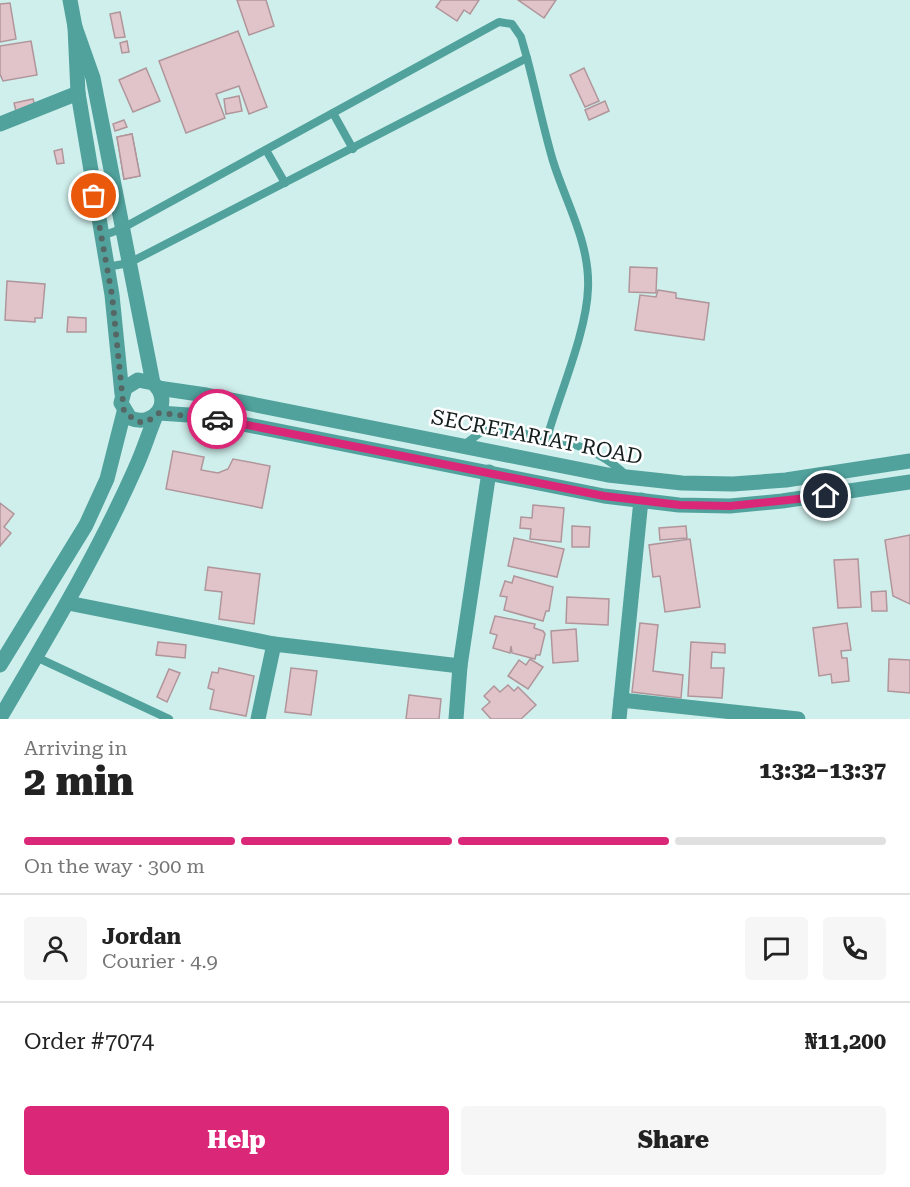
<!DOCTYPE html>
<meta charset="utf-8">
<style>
body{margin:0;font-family:"Roboto Serif",serif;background:#f6f6f6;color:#222;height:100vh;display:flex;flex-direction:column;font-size:22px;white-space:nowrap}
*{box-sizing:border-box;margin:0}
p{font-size:20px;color:#767676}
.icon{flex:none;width:33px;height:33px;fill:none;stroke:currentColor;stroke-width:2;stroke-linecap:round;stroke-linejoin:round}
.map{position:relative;height:719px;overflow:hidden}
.details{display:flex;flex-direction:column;background:#fff;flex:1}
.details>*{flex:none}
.pin{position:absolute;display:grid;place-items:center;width:51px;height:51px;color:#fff;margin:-26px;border:3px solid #fff;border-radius:50%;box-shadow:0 2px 6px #0007}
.courier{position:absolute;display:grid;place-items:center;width:60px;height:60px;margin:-30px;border:4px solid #db2777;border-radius:50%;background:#fff;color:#222;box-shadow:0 2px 8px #0007}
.summary em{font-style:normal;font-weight:800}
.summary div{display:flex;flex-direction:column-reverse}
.summary{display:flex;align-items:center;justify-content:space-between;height:102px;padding:0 24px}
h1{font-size:39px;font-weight:800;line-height:45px}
.bar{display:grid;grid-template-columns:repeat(4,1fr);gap:9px 6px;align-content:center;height:72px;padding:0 24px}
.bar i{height:8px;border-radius:4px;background:#e0e0e0}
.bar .current{background:#db2777}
.bar p{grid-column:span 4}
.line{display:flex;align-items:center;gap:15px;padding:0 24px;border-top:2px solid #e0e0e0}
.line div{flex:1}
.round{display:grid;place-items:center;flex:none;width:63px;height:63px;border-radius:6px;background:#f6f6f6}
.cta{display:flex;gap:12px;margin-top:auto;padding:12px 24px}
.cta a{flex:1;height:69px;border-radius:6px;background:#db2777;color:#fff;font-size:24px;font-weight:800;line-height:69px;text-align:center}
.cta a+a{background:#f6f6f6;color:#222}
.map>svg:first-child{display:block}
.building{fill:#e1c4ca;stroke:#b0959a;stroke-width:1.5}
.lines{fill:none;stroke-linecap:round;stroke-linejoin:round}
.service{stroke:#51a29d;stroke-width:8}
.minor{stroke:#51a29d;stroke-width:15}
.tertiary{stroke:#51a29d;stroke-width:15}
.done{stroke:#556765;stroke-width:6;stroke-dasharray:0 10.8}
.route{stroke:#db2777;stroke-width:8}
.labels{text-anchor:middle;stroke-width:5;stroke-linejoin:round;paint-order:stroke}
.street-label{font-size:21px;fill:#131e1d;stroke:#fff}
</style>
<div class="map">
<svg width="910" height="719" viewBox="0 0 910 719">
<rect width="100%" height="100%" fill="#cfefec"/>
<!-- building -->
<g class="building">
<path d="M237,0h29l8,26 -25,9z"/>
<path d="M441,0h38l-9,14 -6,-4 -7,11 -21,-14z"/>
<path d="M518,0h38l-12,18z"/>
<path d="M10,3l6,36 -16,3v-38z"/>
<path d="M120,12l5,25 -10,1 -5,-24z"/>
<path d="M238,31l29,76 -18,7 -10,-28 -23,8 9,24 -39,15 -27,-72z"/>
<path d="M31,41l6,34 -34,6 -3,-7v-28z"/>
<path d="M127,41l2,11 -7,1 -2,-10z"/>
<path d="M146,68l14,33 -27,11 -14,-32z"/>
<path d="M584,68l15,33 -14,6 -15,-32z"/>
<path d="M239,96l3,15 -16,3 -2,-15z"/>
<path d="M33,99l2,7 -19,5 -2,-8z"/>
<path d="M605,101l4,10 -20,9 -4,-10z"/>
<path d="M124,120l3,7 -12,4 -2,-7z"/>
<path d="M132,134l8,42 -16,3 -7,-42z"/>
<path d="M132,134l8,42 -16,3 -7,-42z"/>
<path d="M62,149l2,14 -7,1 -3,-13z"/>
<path d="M630,267l27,1 -1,25 -27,-1z"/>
<path d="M7,281l38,3 -3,34h-7v4l-30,-2z"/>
<path d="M658,290l18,3v5l33,5 -5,37 -69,-10 5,-35 16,2z"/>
<path d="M68,317l18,1v14h-19z"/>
<path d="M173,451l31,6 -3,13 17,3 10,-4 5,-10 37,7 -8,42 -96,-19z"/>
<path d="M0,503l14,11 -10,13 7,6 -11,13z"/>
<path d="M533,505l31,3 -3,34 -31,-3 1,-10 -11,-1 1,-11 11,1z"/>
<path d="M572,526l18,1 -1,20h-17z"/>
<path d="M686,526l1,12 -27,2 -1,-12z"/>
<path d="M910,535v69l-17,-8 -8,-56z"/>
<path d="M514,538l50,11 -7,28 -49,-11z"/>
<path d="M690,539l10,68 -35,5 -5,-36 -7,1 -4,-32z"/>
<path d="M858,559l3,48 -23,1 -4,-48z"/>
<path d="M208,567l52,7 -6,50 -35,-5 3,-27 -17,-2z"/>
<path d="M514,576l39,11 -4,24h-3l-3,10 -39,-11 3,-13 -7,-1 5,-15 7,2z"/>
<path d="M886,591l1,20h-15l-1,-19z"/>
<path d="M567,597l42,2 -1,26 -42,-2z"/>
<path d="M495,616l40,8 -1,4 9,3 2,3 -5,21h-4l-1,4 -23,-6 -1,-7 -1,7 -17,-5 4,-13 -7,-2z"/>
<path d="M640,623l18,2 -5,46 30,4 -2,23 -49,-6z"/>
<path d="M847,623l4,27 -10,1 1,7h5l2,23 -17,2 -1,-9 -12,2 -6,-48z"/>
<path d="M576,629l2,32 -25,2 -2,-32z"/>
<path d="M158,642l28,3 -1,13 -29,-3z"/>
<path d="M691,642l34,2v9l-13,-1 -1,16h13l-2,30 -34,-2z"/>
<path d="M530,659l13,8 -15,22 -20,-13 11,-16 7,5z"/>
<path d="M889,659l21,1v33l-22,-2z"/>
<path d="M219,668l35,8 -8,40 -36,-7 4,-19 -6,-2 4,-16 6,1z"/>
<path d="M291,668l26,3 -6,44 -26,-3z"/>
<path d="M169,669l11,4 -13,29 -10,-5z"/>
<path d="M508,685l6,6 4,-4 18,18 -15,14h-30l-9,-10 8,-7 -6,-6 10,-10 6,6z"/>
<path d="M409,695l32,4 -2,20h-33z"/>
</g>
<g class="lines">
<!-- service -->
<g class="service">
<path d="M527,58c9,34 16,69 26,103 13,42 37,82 35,127 -1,43 -29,107 -41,150"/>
<path d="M333,113l20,36"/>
<path d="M266,150l19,33"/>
<path d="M102,236l19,-7 378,-207 13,2 9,13 6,21 -398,205 -22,4"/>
<path d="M464,445l17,-13 11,-2c47,4 100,11 135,46"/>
<path d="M36,657l133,62"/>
</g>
<!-- minor -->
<g class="minor">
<path d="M0,124l78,-31"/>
<path d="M68,603l206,41"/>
<path d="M621,700l177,19"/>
<path d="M258,719l16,-75 186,22"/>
<path d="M456,719l4,-53 29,-194"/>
<path d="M619,719l22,-219"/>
</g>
<!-- tertiary -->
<g class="tertiary">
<path d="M70,0l5,27 3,66 34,202 10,99"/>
<path d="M75,27l18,51 60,305c21,19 1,45 -23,35l-9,-15 4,-15 13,-8 15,3"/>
<path d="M158,388l48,7 402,80 74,8 51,1 53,-4 124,-19"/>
<path d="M159,413l44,3 401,80 75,9 51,1 52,-5 128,-19"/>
<path d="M0,665l86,-140 21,-46 17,-67"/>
<path d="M0,718c48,-82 97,-163 135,-249 8,-17 13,-34 20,-51"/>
</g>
</g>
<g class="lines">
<!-- done -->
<path class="done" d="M94,196l18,99 12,117 14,10h9l12,-9 58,6"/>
<!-- route -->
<path class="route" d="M217,419l387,77 76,9 50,1 96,-10"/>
</g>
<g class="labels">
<!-- street labels -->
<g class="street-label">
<text transform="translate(537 437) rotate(11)" y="7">SECRETARIAT ROAD</text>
</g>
</g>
</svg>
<div class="pin" style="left:94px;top:196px;background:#ea580c"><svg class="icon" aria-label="bag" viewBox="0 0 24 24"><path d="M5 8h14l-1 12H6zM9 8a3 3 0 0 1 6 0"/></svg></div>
<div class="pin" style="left:826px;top:496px;background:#1f2937"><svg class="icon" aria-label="home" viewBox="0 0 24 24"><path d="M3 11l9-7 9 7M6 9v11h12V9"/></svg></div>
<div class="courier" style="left:217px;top:419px"><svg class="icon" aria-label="car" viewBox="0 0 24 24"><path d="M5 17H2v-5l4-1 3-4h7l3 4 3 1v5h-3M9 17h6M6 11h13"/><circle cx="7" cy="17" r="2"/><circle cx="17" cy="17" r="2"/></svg></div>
</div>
<section class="details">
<div class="summary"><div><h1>2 min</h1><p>Arriving in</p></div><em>13:32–13:37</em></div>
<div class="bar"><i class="current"></i><i class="current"></i><i class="current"></i><i></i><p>On the way · 300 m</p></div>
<div class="line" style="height:108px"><a class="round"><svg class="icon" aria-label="person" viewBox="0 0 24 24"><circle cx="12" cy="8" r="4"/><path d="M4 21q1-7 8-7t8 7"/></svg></a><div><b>Jordan</b><p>Courier · 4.9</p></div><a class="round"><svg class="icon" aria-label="chat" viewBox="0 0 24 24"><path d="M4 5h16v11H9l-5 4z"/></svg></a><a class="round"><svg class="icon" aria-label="phone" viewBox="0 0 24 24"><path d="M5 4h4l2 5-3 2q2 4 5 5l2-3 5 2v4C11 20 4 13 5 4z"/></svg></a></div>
<div class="line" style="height:78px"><div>Order #7074</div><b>₦11,200</b></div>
<div class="cta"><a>Help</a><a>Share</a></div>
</section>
